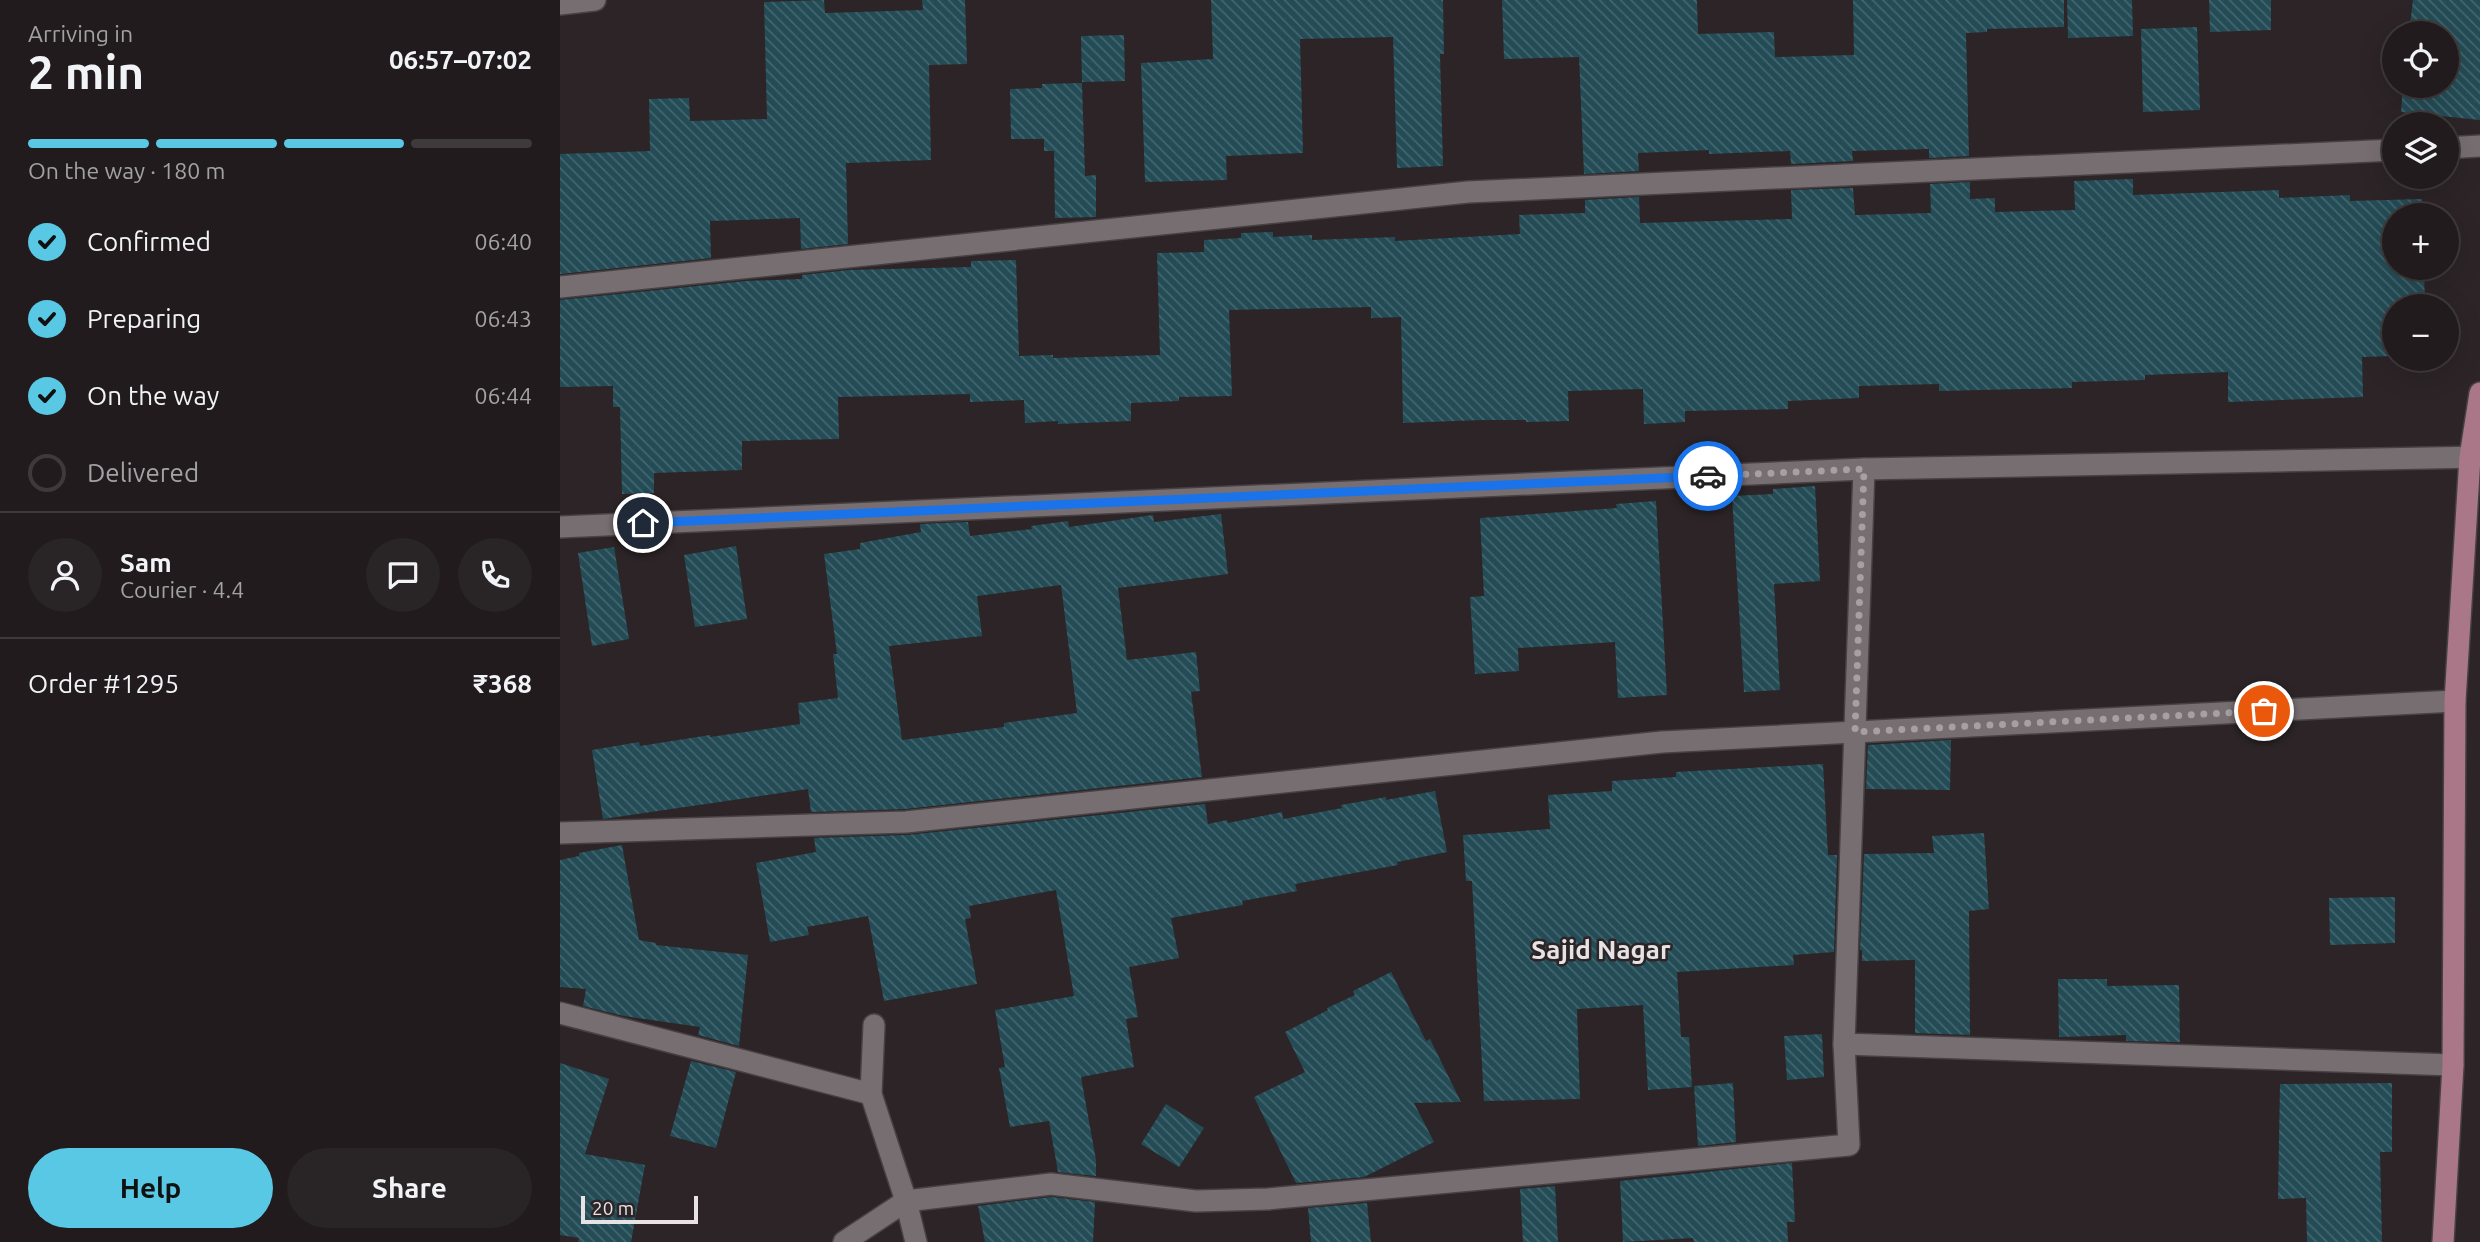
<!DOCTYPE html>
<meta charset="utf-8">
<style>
body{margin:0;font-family:Ubuntu,sans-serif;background:#292426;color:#f1f3f6;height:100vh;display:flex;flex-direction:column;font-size:26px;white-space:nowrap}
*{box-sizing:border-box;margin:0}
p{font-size:23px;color:#a2a1a4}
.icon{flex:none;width:38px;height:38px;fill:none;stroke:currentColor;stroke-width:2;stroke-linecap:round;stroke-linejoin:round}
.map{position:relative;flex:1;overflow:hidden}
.panel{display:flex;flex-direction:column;background:#211b1d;width:560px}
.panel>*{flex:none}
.fabs{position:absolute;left:1822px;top:21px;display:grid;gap:14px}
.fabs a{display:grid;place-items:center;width:77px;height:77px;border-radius:50%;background:#211b1d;box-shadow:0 7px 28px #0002,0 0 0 2px #3e393b;font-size:35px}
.scale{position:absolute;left:21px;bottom:18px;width:117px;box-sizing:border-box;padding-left:7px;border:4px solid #e7e2e4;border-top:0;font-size:19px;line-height:24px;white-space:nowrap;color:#e7e2e4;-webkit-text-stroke:5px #2c2427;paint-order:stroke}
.pin{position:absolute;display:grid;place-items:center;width:60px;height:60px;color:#fff;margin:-30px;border:4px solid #fff;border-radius:50%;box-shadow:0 2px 7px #0007}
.courier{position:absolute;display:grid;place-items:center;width:70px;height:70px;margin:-35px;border:5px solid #1a73e8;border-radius:50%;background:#fff;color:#222;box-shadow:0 2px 9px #0007}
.summary em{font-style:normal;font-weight:700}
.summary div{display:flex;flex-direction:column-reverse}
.summary{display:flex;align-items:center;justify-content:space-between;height:119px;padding:0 28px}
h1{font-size:46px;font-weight:700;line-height:52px}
.bar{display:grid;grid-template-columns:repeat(4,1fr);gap:10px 7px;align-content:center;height:84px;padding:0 28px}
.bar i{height:9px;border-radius:5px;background:#3e393b}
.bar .selected{background:#59c8e4}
.bar p{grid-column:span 4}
.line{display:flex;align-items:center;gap:18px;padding:0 28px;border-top:2px solid #3e393b}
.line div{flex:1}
.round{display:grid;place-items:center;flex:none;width:74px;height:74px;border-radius:37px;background:#292426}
ol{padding:0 28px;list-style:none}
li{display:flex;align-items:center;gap:21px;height:77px}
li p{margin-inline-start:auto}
li .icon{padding:7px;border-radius:50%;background:#59c8e4;color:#111;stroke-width:4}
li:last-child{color:#a2a1a4}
li i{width:38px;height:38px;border:4px solid #3e393b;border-radius:50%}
.button{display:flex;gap:14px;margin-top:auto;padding:14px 28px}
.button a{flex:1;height:80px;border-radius:42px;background:#59c8e4;color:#111;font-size:28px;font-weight:700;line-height:80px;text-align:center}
.button a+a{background:#292426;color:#f1f3f6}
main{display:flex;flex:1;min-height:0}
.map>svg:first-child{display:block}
.building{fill:url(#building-back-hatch);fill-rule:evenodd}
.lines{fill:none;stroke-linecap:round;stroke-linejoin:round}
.minor-casing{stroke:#474143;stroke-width:24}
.major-casing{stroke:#474143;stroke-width:24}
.minor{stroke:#776e71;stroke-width:21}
.major{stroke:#a97788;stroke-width:21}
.done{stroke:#a6a0a2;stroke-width:7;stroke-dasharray:0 12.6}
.route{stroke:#1a73e8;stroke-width:9}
.labels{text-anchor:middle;stroke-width:5;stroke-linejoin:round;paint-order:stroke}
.neighbourhood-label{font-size:26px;font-weight:bold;fill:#e7e2e4;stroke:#2c2427}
</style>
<main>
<section class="panel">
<div class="summary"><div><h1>2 min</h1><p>Arriving in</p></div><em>06:57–07:02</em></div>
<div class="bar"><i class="selected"></i><i class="selected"></i><i class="selected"></i><i></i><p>On the way · 180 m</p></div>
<ol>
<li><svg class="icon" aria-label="check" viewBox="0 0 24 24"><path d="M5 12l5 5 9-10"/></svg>Confirmed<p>06:40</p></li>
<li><svg class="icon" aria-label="check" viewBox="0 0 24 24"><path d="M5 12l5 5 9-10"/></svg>Preparing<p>06:43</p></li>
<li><svg class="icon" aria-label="check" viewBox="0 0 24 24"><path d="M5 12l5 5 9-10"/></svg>On the way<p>06:44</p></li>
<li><i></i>Delivered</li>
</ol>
<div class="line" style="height:126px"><a class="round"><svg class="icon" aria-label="person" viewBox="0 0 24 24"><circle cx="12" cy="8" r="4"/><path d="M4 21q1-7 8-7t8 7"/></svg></a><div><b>Sam</b><p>Courier · 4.4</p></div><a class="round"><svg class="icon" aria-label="chat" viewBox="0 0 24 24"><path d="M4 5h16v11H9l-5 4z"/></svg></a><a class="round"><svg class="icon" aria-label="phone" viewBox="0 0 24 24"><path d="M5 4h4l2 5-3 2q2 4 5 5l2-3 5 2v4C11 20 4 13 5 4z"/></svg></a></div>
<div class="line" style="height:91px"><div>Order #1295</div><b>₹368</b></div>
<div class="button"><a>Help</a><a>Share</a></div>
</section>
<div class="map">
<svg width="1920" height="1242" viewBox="0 0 1920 1242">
<defs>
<pattern id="building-back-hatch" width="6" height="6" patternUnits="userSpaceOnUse" patternTransform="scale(1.75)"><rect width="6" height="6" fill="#244c56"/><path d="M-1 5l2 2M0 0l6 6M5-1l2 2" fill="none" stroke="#44666e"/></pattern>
</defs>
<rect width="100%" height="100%" fill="#2c2427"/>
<!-- building -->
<g class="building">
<path d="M264,0l1,13 98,-3 -1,-10h43l2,64 -38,1 2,95 -85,3 2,81 -47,5 -1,-31 -90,3 1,37 -151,16v-120l90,-3 -1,-52 40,-1 1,23 77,-2 -3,-117z"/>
<path d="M651,0h232l1,54h-4l3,112 -46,2 -4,-131 -93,2 3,114 -77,3 1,24 -82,2 -4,-119 72,-4z"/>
<path d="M942,0h195l1,34 76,-2 1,25 79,-2 -1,-55h211v27l-77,2v3l-21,1 3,123 -40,2v-9l-77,2 1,10 -62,3 -1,-13 -81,3v-4l-71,3 1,18 -55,3 -5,-117 -75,2z"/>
<path d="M1507,0h65l1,36 -65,2z"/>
<path d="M1649,0h62v30l-61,2z"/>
<path d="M1853,0h67v120l-79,-8 2,-26h43v-53h-37z"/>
<path d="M1637,27l3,83 -57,2 -2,-83z"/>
<path d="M564,35l1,46 -43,1 -1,-46z"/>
<path d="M522,83l3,93 11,-1v42l-41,1 -1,-67h-10v-12h-33l-1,-50 32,-1v-4z"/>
<path d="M1573,179v16l146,-5v8l71,-3v6l72,-2v16h-28v53h30l1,38h-31v50l-32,1 1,40 -135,5v-30l-83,3v5l-73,2v6l-133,3v-7l-80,2v12l-71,3v8l-103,2v11l-41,2 -1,-35 -75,2 1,30 -43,1v-2h-44l-79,3 -2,-106 -30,1v-11l-142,3 3,86 -53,1v4l-48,2v18l-73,3v-3l-33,2 -1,-23 -54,2v-8l-132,3 1,42 -97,2v29l-88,3v20l-32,1 -2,-87h-7v-21l-53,1v-87l186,-19 56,-2v-4l47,-5 122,-3v-6l45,-1 3,96 34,-1v3l107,-3 -3,-102 47,-1v-12l37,-2v-5l32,-1v5l39,-2v5l83,-3v4l125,-7 -1,-19 66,-2v-13l54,-3 1,26 152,-4 -1,-29 62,-2 2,27 76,-2 -1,-29 40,-2v17l25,-1v14l80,-2 -1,-29z"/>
<path d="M1255,486l5,95 -46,3 6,106 -36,2 -12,-196 41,-2v-5z"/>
<path d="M1096,501l11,194 -49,3 -3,-56 -97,6 1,23 -44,3 -5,-77 14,-1 -4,-78 137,-10 -1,-4z"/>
<path d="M661,514l7,60 -110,14 9,72 69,-8 4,39 -9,1 11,85 -297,32 -94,3 -3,-23 -205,30 -11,-69 47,-8 1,4 70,-11v2l90,-13 -2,-21 40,-5 -5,-44h4l-13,-100 36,-5v-6l61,-11 -1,-8 48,-2 2,14 62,-7 -1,-3 37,-5 1,6 84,-12 1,7zM501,585l16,128 -73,10v4l-102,13 -13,-94 93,-10 -5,-40z"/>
<path d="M176,546l11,73 -52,8 -11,-72z"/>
<path d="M54,547l15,92 -37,7 -14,-93z"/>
<path d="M1391,740l-1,50 -84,-1 2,-44z"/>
<path d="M1263,764l5,91h9l-3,97 -41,3 1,10 -117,7 4,65h8l3,50 -44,3 -5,-85 -66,4 3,90 -96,2 -12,-220h-6l-3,-46 87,-6 -2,-34 64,-4v-10l64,-4v-5z"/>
<path d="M875,791l12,61 -50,10 1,3 -103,19 2,7 -55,10 1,4 -72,13 8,40 -50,9 9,50 -12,2 8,48 -53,10 15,83v16l-38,-4 -9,-51 -39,6 -11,-59 6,-1 -10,-57 79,-14 -18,-106 -87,16 2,12 -6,1 12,65 -93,17 -16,-85 -61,11 2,8 -39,7 -14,-79 60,-11 -2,-14 93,-3 298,-31 3,20 19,-4 1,3 54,-11 1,7 59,-11 -1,-3 45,-8v3z"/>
<path d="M1424,833l5,76 -20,2 1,124 -55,-2v-73l-53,1v-11h-2l4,-96 70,-1 -2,-17z"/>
<path d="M62,845l17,95 17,3v2l92,10 -9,91 -41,-11 2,-8 -76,-11 -41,-10 3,-17 -26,-2v-127l19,-4v-3z"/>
<path d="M1835,897v46l-65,2 -1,-47z"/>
<path d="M831,972l35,69 4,-2 31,63 -47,1 20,39 -70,35 -68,6 -42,-86 51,-25 -20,-40 43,-22 -1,-2 28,-13 -2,-4z"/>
<path d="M1498,979h49v7l72,-1 1,57 -54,-1v-6l-67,2z"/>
<path d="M1262,1034l2,43 -37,3 -3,-44z"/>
<path d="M131,1061l45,11 -20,76 -46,-12z"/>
<path d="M0,1063l49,16 -24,75 60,11 -14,77h-53l1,-4 -19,-3z"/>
<path d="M1173,1083l3,59 -38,4 -4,-60z"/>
<path d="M1832,1083v69h-12l2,90h-75l-1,-44 -28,1 2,-115z"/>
<path d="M606,1104l38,24 -25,39 -38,-23z"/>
<path d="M1232,1163l3,59h-8l1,20h-94l-1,-4 -70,4 -3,-61z"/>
<path d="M995,1186l3,56h-35l-3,-53z"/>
<path d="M491,1197l44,5 -2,40h-108l-7,-36z"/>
<path d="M807,1203l4,39h-60l-3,-34z"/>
</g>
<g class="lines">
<defs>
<g id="minor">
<path d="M0,4l35,-4"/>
<path d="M1886,148l34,-2"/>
<path d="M0,287l908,-95 926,-42"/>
<path d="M1304,469l-20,575 609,21"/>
<path d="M0,527l1304,-58 616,-12"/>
<path d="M0,833l346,-11 756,-80 793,-41"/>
<path d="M0,1013l311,81"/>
<path d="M314,1025l-3,69 35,107 10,41"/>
<path d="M284,1242l62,-41 145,-17 145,17 72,-2 581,-54 -5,-101"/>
</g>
<path id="major" d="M1883,1242l10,-177 2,-364 15,-244 10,-64"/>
</defs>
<!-- minor casing -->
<use href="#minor" class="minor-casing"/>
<!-- major casing -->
<use href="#major" class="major-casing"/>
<!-- minor -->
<use href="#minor" class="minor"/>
<!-- major -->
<use href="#major" class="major"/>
</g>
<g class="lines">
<!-- done -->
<path class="done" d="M1148,476l156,-7 -9,263 409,-21"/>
<!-- route -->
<path class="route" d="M83,523l1065,-47"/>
</g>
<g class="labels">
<!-- neighbourhood labels -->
<g class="neighbourhood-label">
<text x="1041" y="959">Sajid Nagar</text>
</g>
</g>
</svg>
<div class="fabs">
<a><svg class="icon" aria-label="locate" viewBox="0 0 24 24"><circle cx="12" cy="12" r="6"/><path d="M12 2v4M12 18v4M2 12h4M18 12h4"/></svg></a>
<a><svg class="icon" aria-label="layers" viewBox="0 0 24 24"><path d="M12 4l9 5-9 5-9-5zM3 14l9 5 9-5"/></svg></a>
<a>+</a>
<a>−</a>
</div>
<div class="scale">20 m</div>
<div class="pin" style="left:1704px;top:711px;background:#ea580c"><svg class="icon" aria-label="bag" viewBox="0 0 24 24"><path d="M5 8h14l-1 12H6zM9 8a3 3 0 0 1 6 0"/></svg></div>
<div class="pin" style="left:83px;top:523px;background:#1f2937"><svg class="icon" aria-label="home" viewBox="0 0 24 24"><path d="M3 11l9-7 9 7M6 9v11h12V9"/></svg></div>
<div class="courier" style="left:1148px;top:476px"><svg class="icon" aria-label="car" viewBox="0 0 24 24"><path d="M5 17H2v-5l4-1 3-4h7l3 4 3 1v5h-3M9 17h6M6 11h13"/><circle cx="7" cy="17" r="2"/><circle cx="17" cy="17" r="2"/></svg></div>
</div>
</main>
